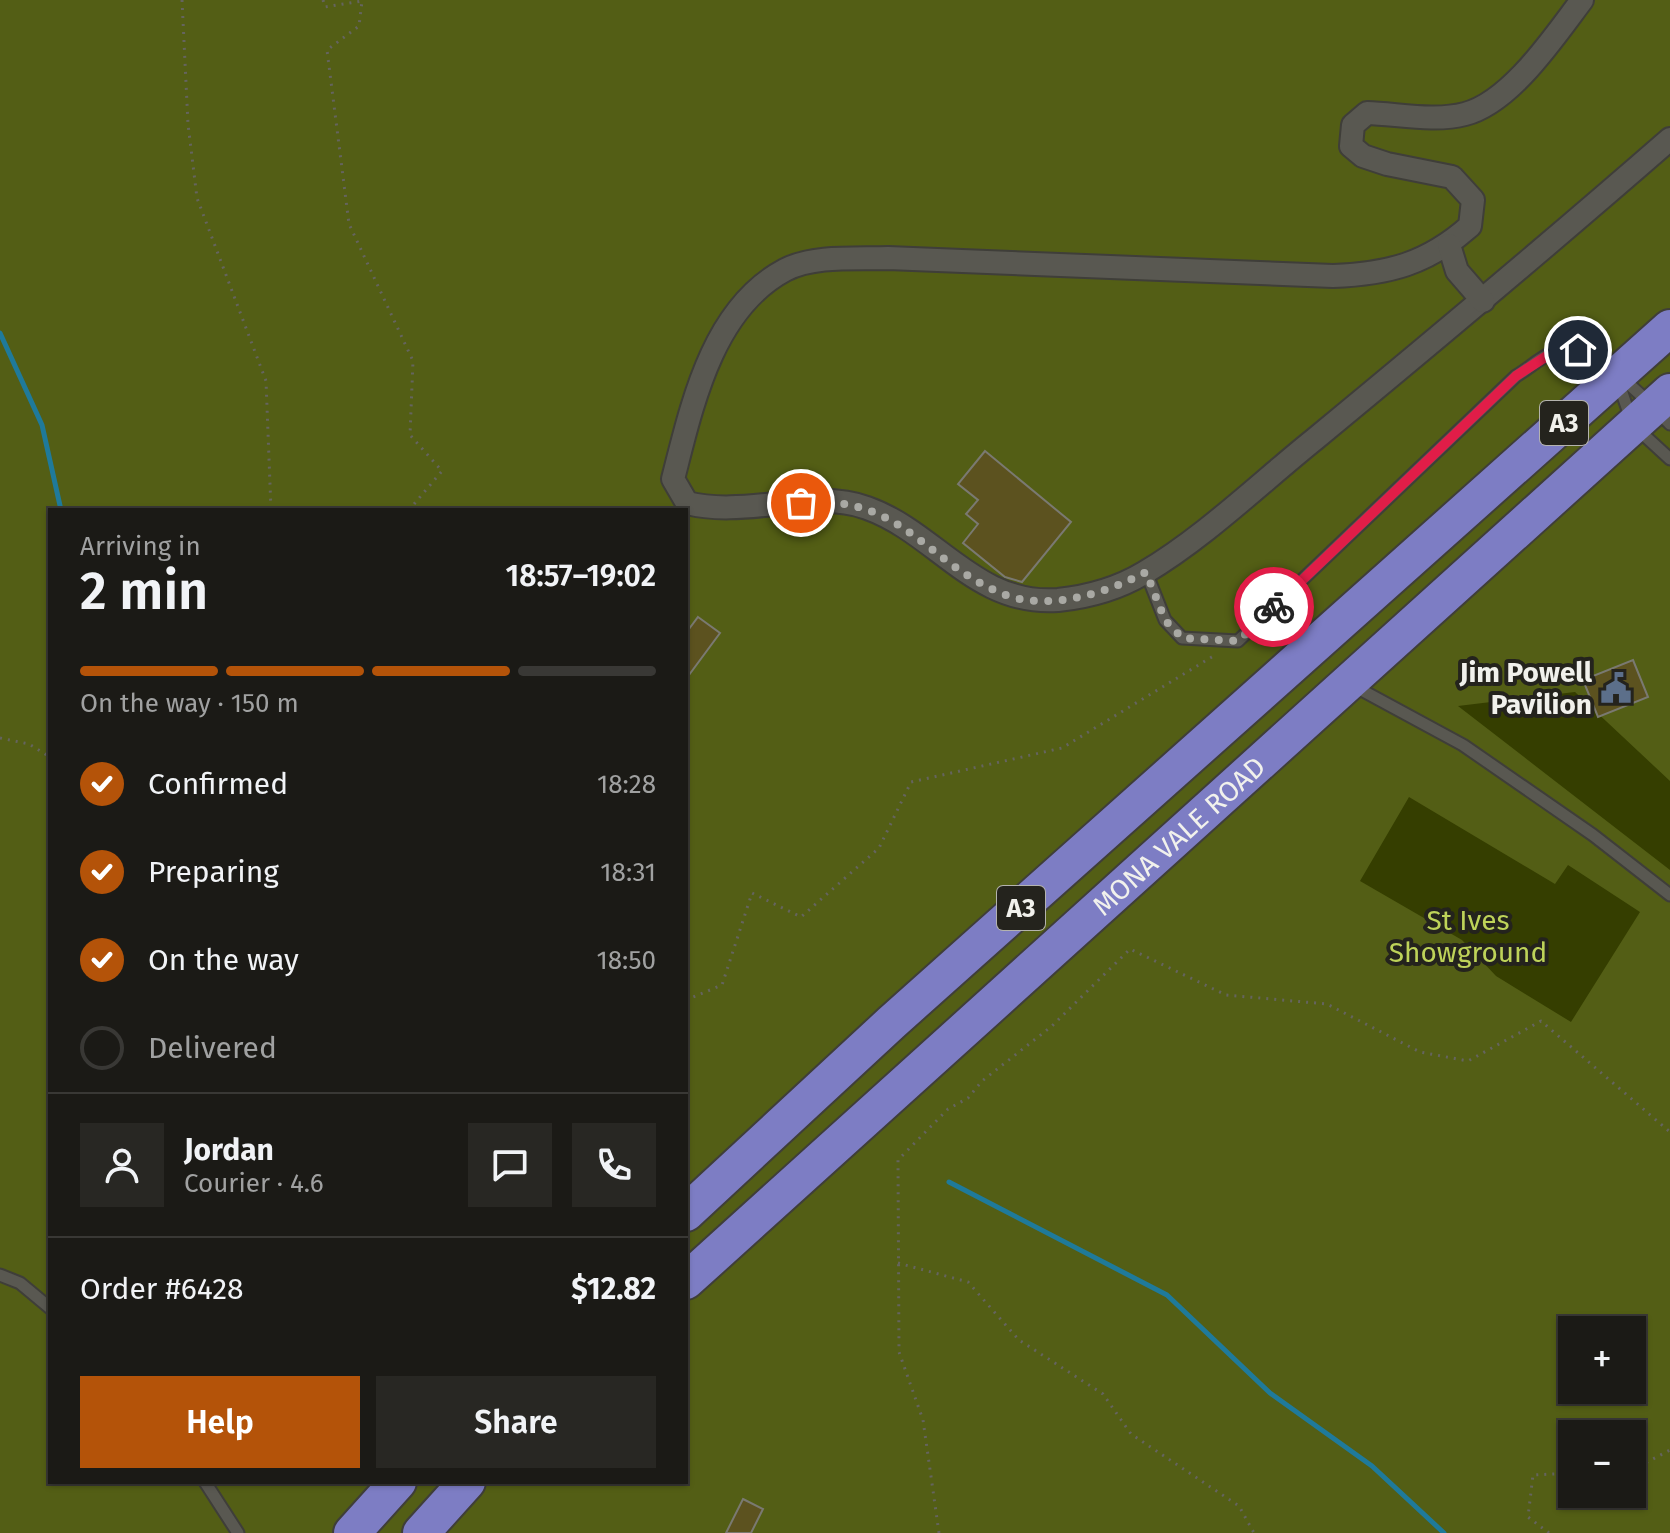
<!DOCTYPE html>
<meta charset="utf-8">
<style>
body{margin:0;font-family:"Fira Sans",sans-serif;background:#282723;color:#f1f3f6;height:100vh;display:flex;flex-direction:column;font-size:30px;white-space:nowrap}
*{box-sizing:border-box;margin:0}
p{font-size:26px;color:#a0a1a1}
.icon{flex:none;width:44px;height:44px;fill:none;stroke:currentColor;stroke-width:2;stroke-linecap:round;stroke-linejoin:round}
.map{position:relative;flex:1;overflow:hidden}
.details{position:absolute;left:48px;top:508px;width:640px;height:976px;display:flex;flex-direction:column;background:#1b1a16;border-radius:0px;box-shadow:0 2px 6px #0004,0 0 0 2px #393835}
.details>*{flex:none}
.tools{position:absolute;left:1558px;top:1316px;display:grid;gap:16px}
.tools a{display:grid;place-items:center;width:88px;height:88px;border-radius:0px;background:#1b1a16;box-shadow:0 2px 6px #0004,0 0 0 2px #393835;font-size:40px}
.pin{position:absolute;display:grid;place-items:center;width:68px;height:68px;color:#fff;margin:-34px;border:4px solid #fff;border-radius:50%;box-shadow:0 2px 8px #0007}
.courier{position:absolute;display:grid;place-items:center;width:80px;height:80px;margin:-40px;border:6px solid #e11d48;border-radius:50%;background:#fff;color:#222;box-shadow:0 2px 10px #0007}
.overview em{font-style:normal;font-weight:600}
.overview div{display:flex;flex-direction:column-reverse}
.overview{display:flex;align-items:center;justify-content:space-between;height:136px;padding:0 32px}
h1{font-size:52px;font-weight:600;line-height:60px}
.bar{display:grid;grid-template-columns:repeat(4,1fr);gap:12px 8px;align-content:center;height:96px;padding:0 32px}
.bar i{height:10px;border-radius:6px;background:#393835}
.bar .selected{background:#b45309}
.bar p{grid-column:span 4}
.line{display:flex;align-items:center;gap:20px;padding:0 32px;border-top:2px solid #393835}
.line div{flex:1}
.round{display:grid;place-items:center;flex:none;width:84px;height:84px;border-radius:0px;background:#282723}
ol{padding:0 32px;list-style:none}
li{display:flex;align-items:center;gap:24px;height:88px}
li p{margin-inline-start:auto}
li .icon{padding:8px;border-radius:50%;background:#b45309;color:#fff;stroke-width:4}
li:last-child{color:#a0a1a1}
li i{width:44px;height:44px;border:4px solid #393835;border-radius:50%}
.cta{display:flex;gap:16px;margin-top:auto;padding:16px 32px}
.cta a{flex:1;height:92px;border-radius:0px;background:#b45309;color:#fff;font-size:32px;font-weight:600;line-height:92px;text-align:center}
.cta a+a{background:#282723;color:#f1f3f6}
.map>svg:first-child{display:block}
.green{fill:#353e00}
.forest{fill:#535e15;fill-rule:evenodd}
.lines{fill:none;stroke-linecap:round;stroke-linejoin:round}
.stream{stroke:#1f7a9a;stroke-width:5}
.building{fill:#5c521f;stroke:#7a7971;stroke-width:2}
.service-casing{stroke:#3f3e39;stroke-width:15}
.minor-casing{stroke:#3f3e39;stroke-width:26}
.trunk-casing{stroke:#3f3e39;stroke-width:40}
.path{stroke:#65645e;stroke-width:3;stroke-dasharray:2 6;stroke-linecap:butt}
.service{stroke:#595851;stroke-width:11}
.minor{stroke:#595851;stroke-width:22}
.trunk{stroke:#7d7dc4;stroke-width:36}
.done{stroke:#a9a9a4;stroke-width:8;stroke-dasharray:0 14.4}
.route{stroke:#e11d48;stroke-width:10}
.labels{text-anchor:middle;stroke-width:8;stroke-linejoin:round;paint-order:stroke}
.shield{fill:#24231d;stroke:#b4b3ae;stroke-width:2}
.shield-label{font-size:26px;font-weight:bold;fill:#f1f1ec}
.poi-label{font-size:28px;font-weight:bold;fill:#f1f1ec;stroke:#24231d;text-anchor:end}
.street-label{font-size:28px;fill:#f1f1ec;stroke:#24231d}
.park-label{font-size:28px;fill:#bed359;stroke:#24231d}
</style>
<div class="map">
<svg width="1670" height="1533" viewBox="0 0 1670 1533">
<rect width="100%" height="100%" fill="#24231d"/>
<!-- green -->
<path class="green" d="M1670,483v806l-392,-453z"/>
<!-- forest -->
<path class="forest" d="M0,0h1670v781l-95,-89 -117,14 212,164v663h-1670zM50,510h636v972h-636zM1409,797l146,87 13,-19 72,47 -69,110 -75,-46 -34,-36 -102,-59zM1572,1330h60v60h-60zM1572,1434h60v60h-60z"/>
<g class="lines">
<!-- stream -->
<g class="stream">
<path d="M0,333l42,92 19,85"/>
<path d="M949,1182l218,113 103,98 102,73 72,67"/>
</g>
</g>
<!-- building -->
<g class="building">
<path d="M985,451l86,71 -49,60 -17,-5 -42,-34 15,-19 -12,-10 12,-14 -20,-16z"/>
<path d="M698,617l22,16 -34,46v-46z"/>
<path d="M1633,660l15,37 -50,20 -15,-37z"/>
<path d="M743,1499l20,10 -12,24h-25z"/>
</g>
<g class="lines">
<defs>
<g id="service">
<path d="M1618,381l15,44 37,34"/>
<path d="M1146,572l19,48 17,18 56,3 278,-265c12,-7 25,-19 37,-24 38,-13 92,47 117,72"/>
<path d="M1354,686l109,59 130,90 77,60"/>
<path d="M0,1275l20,8 30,25"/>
<path d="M205,1482l33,51"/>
</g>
<g id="minor">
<path d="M1582,0c-28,37 -71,102 -117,114 -30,8 -67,0 -98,-1l-14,12 -2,21 12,10 24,8 65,13 21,23 -3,26c-43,38 -82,48 -137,50l-445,-18c-32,1 -74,-3 -103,12 -73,39 -93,135 -112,209l14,24c59,15 125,-15 180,5 70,25 108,98 191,92 29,-3 61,-12 86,-27 61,-36 116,-90 171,-134 120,-99 238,-198 355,-300"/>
<path d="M1449,245l8,26 26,30"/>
</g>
<g id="trunk">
<path d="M686,1213l205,-190 779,-695"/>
<path id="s1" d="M686,1281l984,-889"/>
<path d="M352,1533l46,-51"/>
<path d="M421,1533l46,-51"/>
</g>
</defs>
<!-- service casing -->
<use href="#service" class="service-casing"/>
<!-- minor casing -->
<use href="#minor" class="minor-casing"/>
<!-- trunk casing -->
<use href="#trunk" class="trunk-casing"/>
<!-- path -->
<g class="path">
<path d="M182,0l6,124 9,74 69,183 5,129"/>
<path d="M323,0l2,7 37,-6 -3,25 -32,24 22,174 64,137 -3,74 32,36 -33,39"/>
<path d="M0,738l29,6 21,13"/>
<path d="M686,1000l36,-15 30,-92 49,24 78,-69 32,-66 151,-34 153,-93"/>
<path d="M898,1263l70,19 51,58 84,54 28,40 108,72 15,27"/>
<path d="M1632,1470l38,-20"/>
<path d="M939,1533l-16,-113 -24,-68 -1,-192 50,-51 20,-11 14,-17 70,-55 78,-77 96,46 101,9 93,48 48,9 73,-40 129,111"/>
<path d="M1549,1533l-21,-16 5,-42 39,-2"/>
</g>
<!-- service -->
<use href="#service" class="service"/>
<!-- minor -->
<use href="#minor" class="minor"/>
<!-- trunk -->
<use href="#trunk" class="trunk"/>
</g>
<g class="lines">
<!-- done -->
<path class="done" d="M801,503c102,-9 123,59 202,91 45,18 104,-1 143,-22l19,48 17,18 56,3 36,-34"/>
<!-- route -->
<path class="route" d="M1274,607l242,-231 37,-24 25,-2"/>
</g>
<!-- icons -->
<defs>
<symbol id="civic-bare" viewBox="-9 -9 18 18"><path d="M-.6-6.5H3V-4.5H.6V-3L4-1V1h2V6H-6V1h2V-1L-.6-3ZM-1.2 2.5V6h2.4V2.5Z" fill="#5c6f8a" stroke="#24231d" stroke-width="2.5" paint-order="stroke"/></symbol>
</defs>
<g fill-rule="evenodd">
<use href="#civic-bare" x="1594" y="666" width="44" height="44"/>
</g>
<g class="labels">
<!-- shield labels -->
<g class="shield">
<rect x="1540" y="401" width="48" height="44" rx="6"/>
<rect x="997" y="886" width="48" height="44" rx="6"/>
</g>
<g class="shield-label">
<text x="1564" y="432">A3</text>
<text x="1021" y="917">A3</text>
</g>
<!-- poi labels -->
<g class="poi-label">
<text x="1592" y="682">Jim Powell<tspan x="1592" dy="32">Pavilion</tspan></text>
</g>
<!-- street labels -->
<g class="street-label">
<text dy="10" stroke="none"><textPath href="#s1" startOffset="664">MONA VALE ROAD</textPath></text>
</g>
<!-- park labels -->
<g class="park-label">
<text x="1468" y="930">St Ives<tspan x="1468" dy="32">Showground</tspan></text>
</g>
</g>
</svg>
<div class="tools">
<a>+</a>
<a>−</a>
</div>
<div class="pin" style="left:801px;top:503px;background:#ea580c"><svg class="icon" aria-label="bag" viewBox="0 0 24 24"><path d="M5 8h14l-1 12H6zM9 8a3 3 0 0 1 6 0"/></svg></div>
<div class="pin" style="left:1578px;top:350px;background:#1f2937"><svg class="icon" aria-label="home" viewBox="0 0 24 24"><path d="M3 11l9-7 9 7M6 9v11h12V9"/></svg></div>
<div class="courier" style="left:1274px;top:607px"><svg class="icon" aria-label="bike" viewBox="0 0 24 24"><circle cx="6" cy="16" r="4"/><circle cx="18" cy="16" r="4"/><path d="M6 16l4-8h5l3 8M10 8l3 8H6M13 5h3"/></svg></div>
<section class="details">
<div class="overview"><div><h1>2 min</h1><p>Arriving in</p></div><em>18:57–19:02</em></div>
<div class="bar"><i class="selected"></i><i class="selected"></i><i class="selected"></i><i></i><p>On the way · 150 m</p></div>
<ol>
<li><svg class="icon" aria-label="check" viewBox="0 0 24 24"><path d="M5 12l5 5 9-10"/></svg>Confirmed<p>18:28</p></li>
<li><svg class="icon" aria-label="check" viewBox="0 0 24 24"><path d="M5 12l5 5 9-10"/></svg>Preparing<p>18:31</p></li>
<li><svg class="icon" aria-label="check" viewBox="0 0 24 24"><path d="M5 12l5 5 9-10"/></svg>On the way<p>18:50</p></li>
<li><i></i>Delivered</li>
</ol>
<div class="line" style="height:144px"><a class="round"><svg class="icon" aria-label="person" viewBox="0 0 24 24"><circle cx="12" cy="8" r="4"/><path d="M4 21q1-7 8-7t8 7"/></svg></a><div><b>Jordan</b><p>Courier · 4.6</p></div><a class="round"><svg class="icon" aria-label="chat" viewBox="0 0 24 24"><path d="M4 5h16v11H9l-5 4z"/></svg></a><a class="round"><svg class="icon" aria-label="phone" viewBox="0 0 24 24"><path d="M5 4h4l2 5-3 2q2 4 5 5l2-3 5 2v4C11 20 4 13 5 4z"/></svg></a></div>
<div class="line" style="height:104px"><div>Order #6428</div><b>$12.82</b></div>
<div class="cta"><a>Help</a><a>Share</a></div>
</section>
</div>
